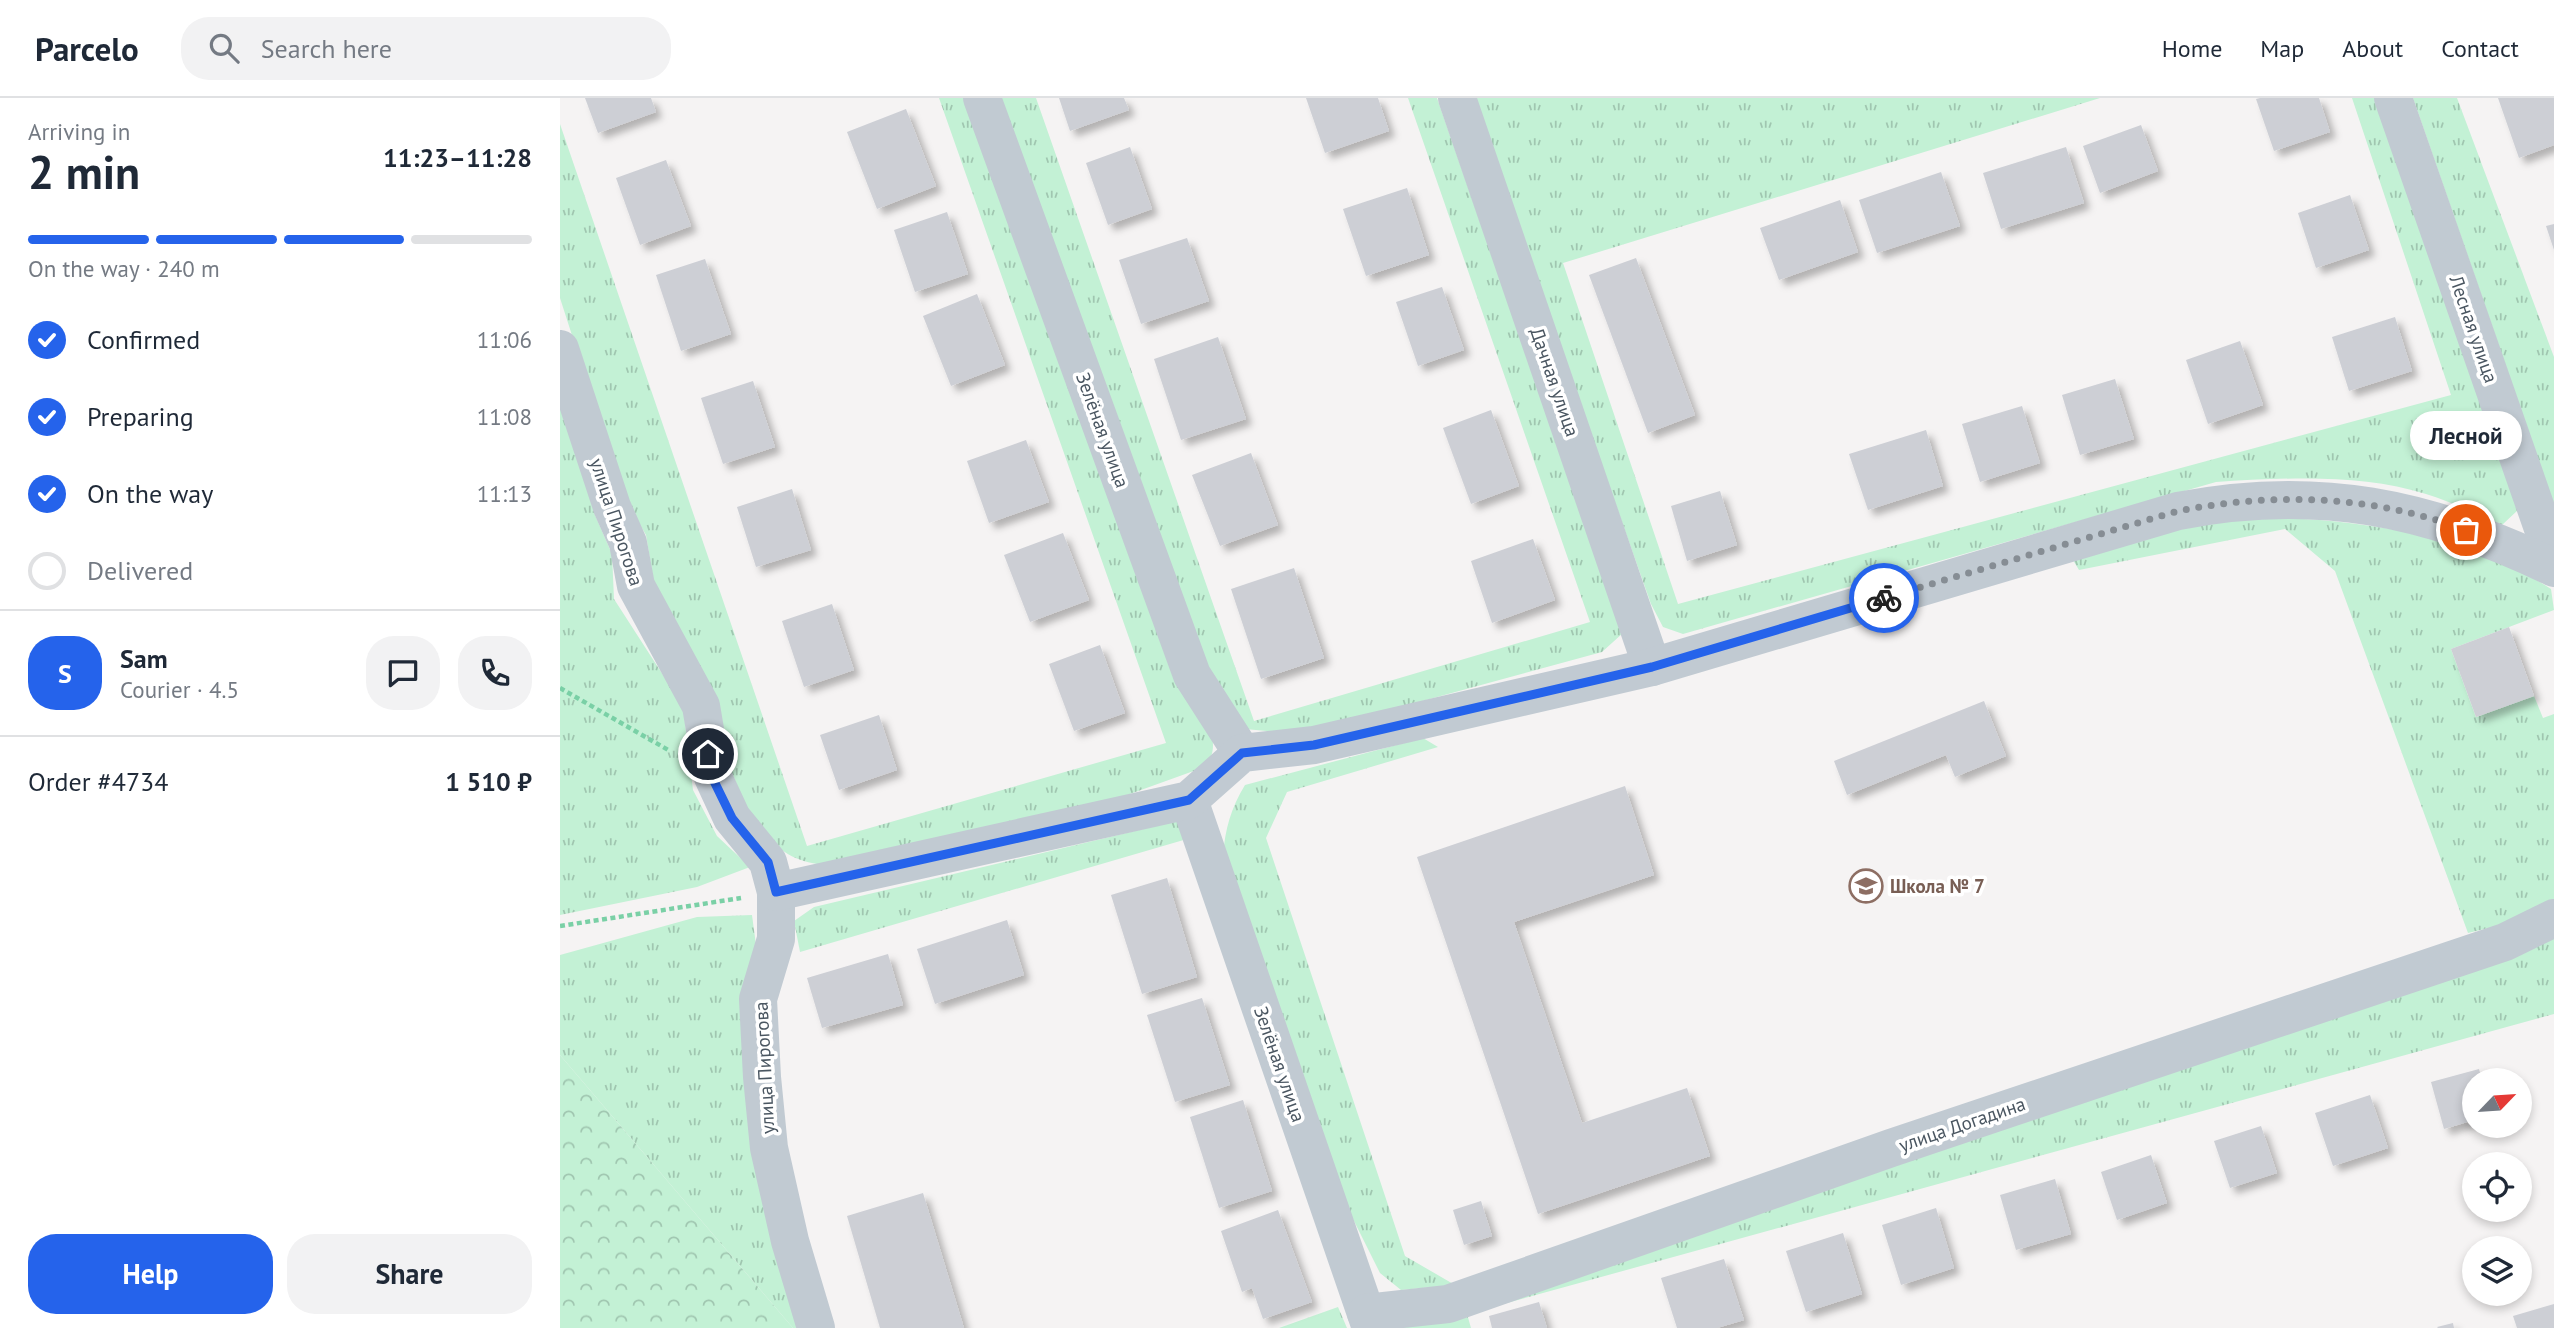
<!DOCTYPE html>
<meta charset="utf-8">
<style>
body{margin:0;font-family:"PT Sans",sans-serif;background:#f2f2f3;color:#1f2937;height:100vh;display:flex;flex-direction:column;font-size:26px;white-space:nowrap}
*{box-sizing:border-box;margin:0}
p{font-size:23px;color:#747a83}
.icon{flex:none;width:38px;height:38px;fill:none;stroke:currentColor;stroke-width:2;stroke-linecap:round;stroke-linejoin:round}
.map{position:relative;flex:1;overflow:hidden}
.panel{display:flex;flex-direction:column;background:#fff;width:560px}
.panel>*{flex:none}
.needle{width:46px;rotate:65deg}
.tools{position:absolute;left:1902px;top:970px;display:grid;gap:14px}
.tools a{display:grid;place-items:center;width:70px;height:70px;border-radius:50%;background:#fff;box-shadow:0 4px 10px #0003;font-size:35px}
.pin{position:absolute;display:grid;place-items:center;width:60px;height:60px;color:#fff;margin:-30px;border:4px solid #fff;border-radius:50%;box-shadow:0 2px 7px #0007}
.courier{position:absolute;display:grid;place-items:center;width:70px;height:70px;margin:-35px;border:5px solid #2563eb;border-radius:50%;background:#fff;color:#222;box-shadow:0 2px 9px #0007}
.bubble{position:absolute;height:49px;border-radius:24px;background:#fff;box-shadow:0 4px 10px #0003;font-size:23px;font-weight:700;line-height:49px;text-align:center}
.headline em{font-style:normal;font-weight:700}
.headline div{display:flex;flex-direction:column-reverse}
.headline{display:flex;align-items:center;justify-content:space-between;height:119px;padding:0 28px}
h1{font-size:46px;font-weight:700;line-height:52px}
.bar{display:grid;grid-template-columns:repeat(4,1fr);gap:10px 7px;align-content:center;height:84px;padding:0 28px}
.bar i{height:9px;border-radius:5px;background:#e0e1e3}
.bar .selected{background:#2563eb}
.bar p{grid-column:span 4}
.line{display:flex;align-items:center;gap:18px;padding:0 28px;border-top:2px solid #e0e1e3}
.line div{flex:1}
.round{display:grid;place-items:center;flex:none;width:74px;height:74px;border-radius:28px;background:#f2f2f3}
ol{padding:0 28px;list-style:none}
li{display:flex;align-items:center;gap:21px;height:77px}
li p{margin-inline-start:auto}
li .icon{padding:7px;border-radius:50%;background:#2563eb;color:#fff;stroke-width:4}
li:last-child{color:#747a83}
li i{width:38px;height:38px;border:4px solid #e0e1e3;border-radius:50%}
.cta{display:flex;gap:14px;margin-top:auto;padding:14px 28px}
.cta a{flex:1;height:80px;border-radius:28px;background:#2563eb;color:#fff;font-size:28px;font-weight:700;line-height:80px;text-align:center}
.cta a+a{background:#f2f2f3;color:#1f2937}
header{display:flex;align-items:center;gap:42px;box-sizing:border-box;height:98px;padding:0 35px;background:#fff;border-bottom:2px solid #e0e1e3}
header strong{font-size:33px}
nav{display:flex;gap:38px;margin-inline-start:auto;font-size:24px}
.search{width:490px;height:63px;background:#f2f2f3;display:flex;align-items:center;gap:18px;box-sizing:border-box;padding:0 24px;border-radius:28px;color:#747a83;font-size:26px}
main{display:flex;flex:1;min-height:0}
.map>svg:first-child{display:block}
.grass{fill:url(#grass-tufts)}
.forest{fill:url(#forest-crowns)}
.building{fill:#cdcfd5;filter:url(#shadow)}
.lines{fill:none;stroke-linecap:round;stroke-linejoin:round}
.path{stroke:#7ad0a6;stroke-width:4.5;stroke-dasharray:5 3.5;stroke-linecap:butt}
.street{stroke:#c1cad2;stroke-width:38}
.done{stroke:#868d94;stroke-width:7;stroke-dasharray:0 12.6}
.route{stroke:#2563eb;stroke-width:9}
.labels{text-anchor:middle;stroke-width:7;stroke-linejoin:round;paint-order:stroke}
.street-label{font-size:19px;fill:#4a5661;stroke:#fff}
.education-label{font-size:19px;font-weight:bold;fill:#785e54;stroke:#fff;text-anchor:start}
</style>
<header>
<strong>Parcelo</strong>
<div class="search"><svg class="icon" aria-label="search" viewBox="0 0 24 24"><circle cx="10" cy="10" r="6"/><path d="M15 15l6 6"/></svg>Search here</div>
<nav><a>Home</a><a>Map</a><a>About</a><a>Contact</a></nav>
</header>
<main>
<section class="panel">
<div class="headline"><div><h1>2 min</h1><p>Arriving in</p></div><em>11:23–11:28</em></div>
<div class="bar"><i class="selected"></i><i class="selected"></i><i class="selected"></i><i></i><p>On the way · 240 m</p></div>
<ol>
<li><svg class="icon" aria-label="check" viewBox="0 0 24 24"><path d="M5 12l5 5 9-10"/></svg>Confirmed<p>11:06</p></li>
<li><svg class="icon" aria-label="check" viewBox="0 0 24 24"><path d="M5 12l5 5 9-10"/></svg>Preparing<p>11:08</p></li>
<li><svg class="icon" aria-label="check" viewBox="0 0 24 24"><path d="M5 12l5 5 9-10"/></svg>On the way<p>11:13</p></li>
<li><i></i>Delivered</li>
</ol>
<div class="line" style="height:126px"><b class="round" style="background:#2563eb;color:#fff">S</b><div><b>Sam</b><p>Courier · 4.5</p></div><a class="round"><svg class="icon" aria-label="chat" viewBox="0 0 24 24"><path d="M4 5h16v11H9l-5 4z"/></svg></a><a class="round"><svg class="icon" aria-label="phone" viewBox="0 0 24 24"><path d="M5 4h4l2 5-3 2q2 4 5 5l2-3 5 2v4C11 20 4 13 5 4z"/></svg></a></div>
<div class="line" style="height:91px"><div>Order #4734</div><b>1 510 ₽</b></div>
<div class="cta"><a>Help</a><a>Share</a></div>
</section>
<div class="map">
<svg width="1994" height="1230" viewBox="0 0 1994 1230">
<defs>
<pattern id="grass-tufts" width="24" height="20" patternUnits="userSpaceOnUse" patternTransform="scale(1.75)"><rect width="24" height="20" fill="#c3f1d5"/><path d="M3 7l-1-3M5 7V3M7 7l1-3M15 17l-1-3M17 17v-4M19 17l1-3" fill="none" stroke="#a0c6b0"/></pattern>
<pattern id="forest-crowns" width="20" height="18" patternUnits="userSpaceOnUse" patternTransform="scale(1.75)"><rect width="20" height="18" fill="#c3f1d5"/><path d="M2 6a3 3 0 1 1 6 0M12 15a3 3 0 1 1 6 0" fill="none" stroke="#a0c6b0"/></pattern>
<filter id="shadow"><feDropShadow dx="6" dy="6" stdDeviation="3.5" flood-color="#0004"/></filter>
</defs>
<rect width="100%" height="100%" fill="#f5f3f3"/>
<!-- grass -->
<g class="grass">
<path d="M379,0h31l242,635c2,16 2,24 -10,35l-86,31 -292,66c-36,-4 -48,-18 -72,-44l-97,-232 -9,-54 -22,-38 -64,-199v-174l247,722 359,-103z"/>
<path d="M438,0h38l218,623 336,-99 -182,-524h29l186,535 -21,19 -286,78 -40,2 -31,-3 -37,-60z"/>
<path d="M912,0h628l-537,165 115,341 773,-209 -99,-297h26l140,412 -16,15c-25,-11 -50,-23 -76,-31 -66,-21 -142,-16 -210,-12l-533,152 -20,-7 -12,-23z"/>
<path d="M1853,0h44l97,259v148z"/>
<path d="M0,300l35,117 17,39 2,45 69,107 10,84 24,46 33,31 -53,20 -137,28z"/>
<path d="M1701,419c100,3 205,16 290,72l3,21 -103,39 25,68 58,-21 9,22 11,-4v187l-45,22 -41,10 -133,-362 -50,-42 -206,41 -6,-10 106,-32z"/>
<path d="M863,640l15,9 -151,45 -21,46 139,418 50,29 -54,5 -21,-17 -30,-60 -127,-357c2,-27 8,-48 22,-71z"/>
<path d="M617,723l10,18 -387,113 -6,-31 20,-14z"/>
<path d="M192,817l4,30 42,383h-5l-233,-273v-100l137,-38z"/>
<path d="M1994,835v81l-1087,300 4,14h-78z"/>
<path d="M778,1209l9,21h-68z"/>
</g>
<!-- forest -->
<path class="forest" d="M0,957l233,273h-233z"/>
<!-- building -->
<g class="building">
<path d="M25,0h66l5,14 -58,21z"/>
<path d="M499,0h65l5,12 -59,21z"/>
<path d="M746,0h72l11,33 -64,22z"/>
<path d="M1700,0h59l11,34 -56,19 -18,-52z"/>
<path d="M1938,0h56v47l-35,13z"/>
<path d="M346,11l30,77 -59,23 -30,-77z"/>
<path d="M1581,27l17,46 -58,22 -17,-47z"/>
<path d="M570,49l22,62 -44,16 -22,-62z"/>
<path d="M1506,49l18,56 -83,26 -18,-56z"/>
<path d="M106,62l25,66 -51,19 -24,-67z"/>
<path d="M1381,74l19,54 -83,27 -18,-53z"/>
<path d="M847,90l22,67 -63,21 -23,-67z"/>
<path d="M1790,97l19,55 -53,18 -18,-55z"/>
<path d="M1280,102l18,52 -79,28 -19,-52z"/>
<path d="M387,114l21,62 -53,18 -21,-62z"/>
<path d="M1994,126v26l-8,-24z"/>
<path d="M627,140l22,63 -68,23 -22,-64z"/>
<path d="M1076,160l59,157 -47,18 -59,-158z"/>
<path d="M145,161l26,75 -50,17 -25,-76z"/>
<path d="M882,189l22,63 -46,16 -22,-64z"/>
<path d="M417,196l28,71 -54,21 -28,-70z"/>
<path d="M1835,219l17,54 -63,20 -17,-54z"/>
<path d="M658,239l28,82 -65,21 -27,-81z"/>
<path d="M1680,243l23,64 -55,19 -22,-64z"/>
<path d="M1555,281l19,60 -54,16 -18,-60z"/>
<path d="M193,283l22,66 -52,17 -22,-66z"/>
<path d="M1462,308l18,57 -60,19 -18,-58z"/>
<path d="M931,312l28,76 -48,18 -28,-76z"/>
<path d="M1366,332l17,56 -75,24 -19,-56z"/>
<path d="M466,342l23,62 -60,21 -22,-62z"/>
<path d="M691,355l27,72 -58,21 -28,-71z"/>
<path d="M232,391l19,61 -55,17 -19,-60z"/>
<path d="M1160,393l17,54 -50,16 -16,-55z"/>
<path d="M503,435l26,67 -59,22 -26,-67z"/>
<path d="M973,441l22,61 -63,23 -21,-62z"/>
<path d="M734,470l30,90 -63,21 -30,-90z"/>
<path d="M272,506l22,66 -50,17 -22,-66z"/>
<path d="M1949,529l25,69 -58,21 -25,-68z"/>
<path d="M540,547l25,68 -51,18 -25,-67z"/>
<path d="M1424,603l22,55 -51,21 -9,-22 -99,40 -13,-34z"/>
<path d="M319,617l18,55 -58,20 -19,-55z"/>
<path d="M1065,688l29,89 -140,47 68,201 105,-35 23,68 -172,58 -121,-357z"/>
<path d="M607,780l30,99 -55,17 -31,-99z"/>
<path d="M447,822l17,55 -89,29 -18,-55z"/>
<path d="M328,856l15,51 -81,23 -15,-50z"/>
<path d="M642,900l28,87 -55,17 -28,-87z"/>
<path d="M1919,971l3,11h-8v40l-30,9 -13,-47z"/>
<path d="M1810,997l18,53 -55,18 -18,-53z"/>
<path d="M683,1002l29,91 -53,17 -29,-91z"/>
<path d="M1701,1028l16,47 -47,15 -16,-47z"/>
<path d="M1591,1057l16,48 -50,17 -16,-48z"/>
<path d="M1495,1081l16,55 -55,16 -16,-55z"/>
<path d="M363,1095l41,135h-84l-33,-112z"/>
<path d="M921,1103l11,35 -28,9 -11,-35z"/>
<path d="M1376,1110l18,60 -53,17 -19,-60z"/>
<path d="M718,1112l34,92 -49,17 -11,-31 -10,4 -21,-61z"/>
<path d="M1283,1135l19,61 -56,18 -20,-61z"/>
<path d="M1164,1161l20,61 -27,8h-40l-16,-50z"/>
<path d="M979,1204l8,26h-55l-3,-12z"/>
<path d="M1994,1206v24h-37l-4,-12z"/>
<path d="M1893,1225l1,5h-16l-1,-1z"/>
</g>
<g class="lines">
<!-- path -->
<g class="path">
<path d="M0,590l110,63"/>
<path d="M0,828l181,-28"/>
</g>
<!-- street -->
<g class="street">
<path d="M422,0l210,577 50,78"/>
<path d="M897,0l195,569"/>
<path d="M1833,0l161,462"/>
<path d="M0,251l52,158 16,36 8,43 65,120 12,71 19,41 36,44 8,30v47l-18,60 4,78 7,71 21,93 26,87"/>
<path d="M629,702l182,528"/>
<path d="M216,794l413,-92 53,-47 72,-8 338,-78 526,-156c138,-27 251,-4 376,57"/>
<path d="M806,1215l82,-9 443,-156 614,-206 49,-24"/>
</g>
</g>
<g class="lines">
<!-- done -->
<path class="done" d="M1324,500l294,-87c97,-19 194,-16 288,19"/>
<!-- route -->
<path class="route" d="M148,656l4,23 20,41 36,44 8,30 413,-92 53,-47 72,-8 338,-78 232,-69"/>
</g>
<!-- icons -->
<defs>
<symbol id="school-ring" viewBox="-11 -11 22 22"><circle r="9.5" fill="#fff" stroke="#8d6e63" stroke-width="1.5"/><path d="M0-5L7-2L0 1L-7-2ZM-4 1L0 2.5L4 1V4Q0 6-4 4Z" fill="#8d6e63"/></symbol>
</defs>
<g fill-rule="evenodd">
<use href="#school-ring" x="1287" y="769" width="38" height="38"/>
</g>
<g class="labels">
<!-- street labels -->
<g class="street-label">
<text transform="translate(1914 231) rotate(71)" y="7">Лесная улица</text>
<text transform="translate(995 284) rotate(71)" y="7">Дачная улица</text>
<text transform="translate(543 332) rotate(70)" y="7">Зелёная улица</text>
<text transform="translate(57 424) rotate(72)" y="7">улица Пирогова</text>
<text transform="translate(720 966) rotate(71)" y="7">Зелёная улица</text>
<text transform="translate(204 970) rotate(-93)" y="7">улица Пирогова</text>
<text transform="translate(1402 1026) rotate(-19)" y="7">улица Догадина</text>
</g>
<!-- education labels -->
<g class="education-label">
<text x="1330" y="795">Школа № 7</text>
</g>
</g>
</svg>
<div class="tools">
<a><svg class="needle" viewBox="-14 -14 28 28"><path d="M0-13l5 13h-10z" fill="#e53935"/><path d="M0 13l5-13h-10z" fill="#747a83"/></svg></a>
<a><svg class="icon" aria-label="locate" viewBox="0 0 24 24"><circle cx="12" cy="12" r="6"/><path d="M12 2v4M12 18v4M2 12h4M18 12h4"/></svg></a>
<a><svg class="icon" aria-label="layers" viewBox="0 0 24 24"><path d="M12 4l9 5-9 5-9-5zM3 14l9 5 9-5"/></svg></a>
</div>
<div class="pin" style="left:1906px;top:432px;background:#ea580c"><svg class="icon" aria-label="bag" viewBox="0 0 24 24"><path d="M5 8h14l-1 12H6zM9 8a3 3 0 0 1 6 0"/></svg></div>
<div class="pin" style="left:148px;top:656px;background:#1f2937"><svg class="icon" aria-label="home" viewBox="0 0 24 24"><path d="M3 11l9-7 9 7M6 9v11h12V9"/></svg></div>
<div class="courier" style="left:1324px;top:500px"><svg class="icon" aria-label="bike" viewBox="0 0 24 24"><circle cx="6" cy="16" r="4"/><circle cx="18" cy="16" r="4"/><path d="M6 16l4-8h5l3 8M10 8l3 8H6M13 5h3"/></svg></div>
<div class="bubble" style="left:1850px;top:313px;width:112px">Лесной</div>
</div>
</main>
